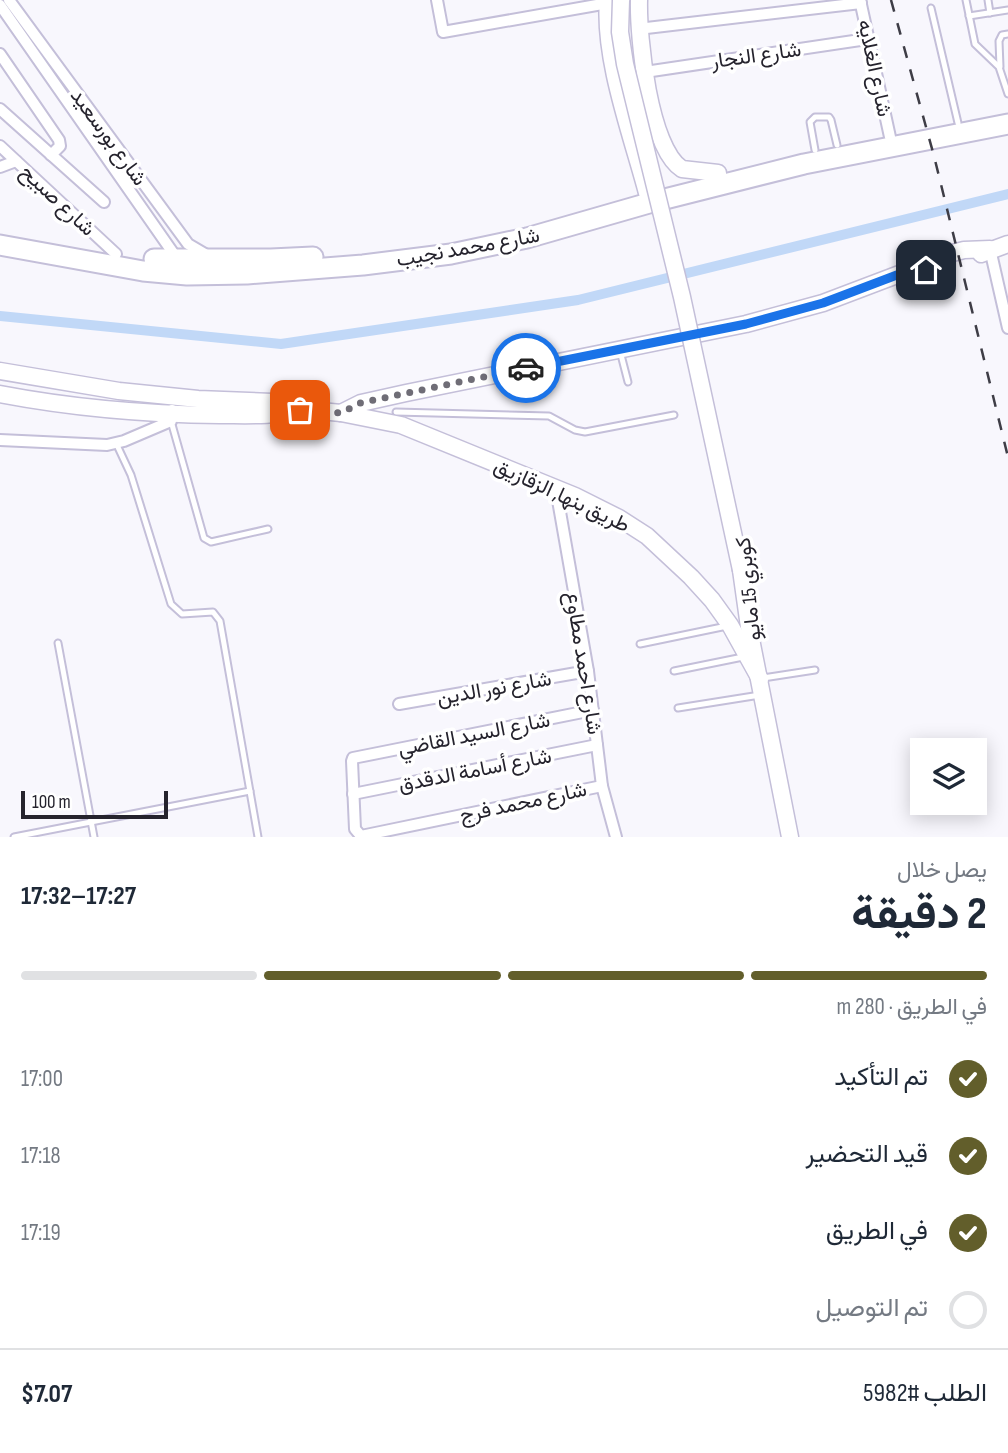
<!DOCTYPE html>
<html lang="ar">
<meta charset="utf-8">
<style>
body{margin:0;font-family:"Sofia Sans Condensed",Vazirmatn,sans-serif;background:#f2f2f3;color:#1f2937;direction:rtl;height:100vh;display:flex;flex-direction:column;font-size:26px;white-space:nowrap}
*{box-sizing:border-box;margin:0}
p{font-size:23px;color:#747a83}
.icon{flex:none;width:38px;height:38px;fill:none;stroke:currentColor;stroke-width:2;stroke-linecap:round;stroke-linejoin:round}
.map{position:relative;height:837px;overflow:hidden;direction:ltr}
.drawer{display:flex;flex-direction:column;background:#fff;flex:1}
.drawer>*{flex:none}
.tools{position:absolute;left:910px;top:738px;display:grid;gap:14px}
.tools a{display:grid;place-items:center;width:77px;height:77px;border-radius:0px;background:#fff;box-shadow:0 4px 18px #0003;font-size:35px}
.scale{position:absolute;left:21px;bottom:18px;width:147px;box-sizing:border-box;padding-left:7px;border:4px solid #25232d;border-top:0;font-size:19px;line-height:24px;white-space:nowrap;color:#25232d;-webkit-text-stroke:5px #fff;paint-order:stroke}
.pin{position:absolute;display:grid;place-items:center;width:60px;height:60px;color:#fff;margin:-30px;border-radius:14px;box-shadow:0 4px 10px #0006}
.courier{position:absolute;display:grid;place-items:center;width:70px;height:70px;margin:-35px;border:5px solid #1a73e8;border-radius:50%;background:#fff;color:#222;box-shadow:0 2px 9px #0007}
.overview em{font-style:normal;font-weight:700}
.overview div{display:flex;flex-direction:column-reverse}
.overview{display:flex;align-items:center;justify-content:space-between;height:119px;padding:0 21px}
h1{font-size:46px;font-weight:700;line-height:52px}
.bar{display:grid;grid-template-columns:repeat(4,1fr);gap:10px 7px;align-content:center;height:84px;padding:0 21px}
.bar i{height:9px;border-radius:5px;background:#e0e1e3}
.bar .current{background:#625e2b}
.bar p{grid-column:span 4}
.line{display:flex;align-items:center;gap:18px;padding:0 21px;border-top:2px solid #e0e1e3}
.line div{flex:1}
ol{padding:0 21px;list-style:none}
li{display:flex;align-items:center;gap:21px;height:77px}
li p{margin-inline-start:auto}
li .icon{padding:7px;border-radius:50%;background:#625e2b;color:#fff;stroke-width:4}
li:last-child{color:#747a83}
li i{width:38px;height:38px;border:4px solid #e0e1e3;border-radius:50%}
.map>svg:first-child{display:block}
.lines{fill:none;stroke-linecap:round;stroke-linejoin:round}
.canal{stroke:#c1d8f7;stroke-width:10}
.service-casing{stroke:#c4bfd9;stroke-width:9}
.minor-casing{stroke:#c4bfd9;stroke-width:14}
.secondary-casing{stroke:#c4bfd9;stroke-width:19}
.trunk-casing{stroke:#c4bfd9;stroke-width:23}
.service{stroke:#fff;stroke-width:5}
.minor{stroke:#fff;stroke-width:10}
.secondary{stroke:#fff;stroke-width:16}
.trunk{stroke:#fff;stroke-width:19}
.rail{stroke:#3e3d46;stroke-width:2.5;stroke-dasharray:12 12;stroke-linecap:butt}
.secondary-bridge-casing{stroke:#c4bfd9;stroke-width:19;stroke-linecap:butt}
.secondary-bridge{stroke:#fff;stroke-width:16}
.done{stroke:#6f6d76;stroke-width:7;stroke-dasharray:0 12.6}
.route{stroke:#1a73e8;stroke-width:9}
.labels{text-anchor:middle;stroke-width:7;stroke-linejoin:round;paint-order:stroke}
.street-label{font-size:21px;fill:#25232d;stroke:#fff}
</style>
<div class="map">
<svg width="1008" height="837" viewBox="0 0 1008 837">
<rect width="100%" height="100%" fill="#f8f7fd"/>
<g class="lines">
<!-- canal -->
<path class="canal" d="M0,316l281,28 297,-44 430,-106"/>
<defs>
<g id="service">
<path d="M966,0l9,44 24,23 9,27"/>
<path d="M988,0l2,13"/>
<path d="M931,8l27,115"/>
<path d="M969,16l39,-6"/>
<path d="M1000,67l-1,-26 3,-6 6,-1"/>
<path d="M815,150l-5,-28 5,-5h14l2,3 6,25"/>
<path d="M620,351l8,31"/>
<path d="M396,412l153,4 26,14 10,2 89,-17"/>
<path d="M171,421l33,117 7,4 57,-13"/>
<path d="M116,443l15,32 40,129 11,10 31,-2 7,9 38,216"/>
<path d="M58,643l36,194"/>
<path d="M640,644l87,-18"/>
<path d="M674,671l69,-14"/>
<path d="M763,678l52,-8"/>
<path d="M678,708l82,-13"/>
<path d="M14,837l236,-46"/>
</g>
<g id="minor">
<path d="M9,0l179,244 17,10"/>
<path d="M437,0l6,32 165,-29"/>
<path d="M860,0l30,137"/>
<path d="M0,5l178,255"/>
<path d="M638,29l223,-26"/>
<path d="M0,54l59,86 1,6 -9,9"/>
<path d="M645,72l222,-33"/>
<path d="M0,109l104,93"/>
<path d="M0,146l116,108"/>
<path d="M0,167l16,-6"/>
<path d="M990,249l18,79"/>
<path d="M0,440l107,5 17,-4 47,-20 1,-11"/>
<path d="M556,489l32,182 14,115 14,51"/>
<path d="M399,704l189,-33"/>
<path d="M593,710l-240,48 -1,3 3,68 6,7 241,-50"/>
<path d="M353,794l244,-49"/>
</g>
<g id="secondary">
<path d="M608,0c-5,59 24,136 39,193"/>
<path d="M639,0c-1,37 10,148 43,169l36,4"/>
<path d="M981,254l27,-10"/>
<path d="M0,371l119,20 79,8 74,3 28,7 41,4 60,12 174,71 44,22 28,18 44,41 21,23 18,25 30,54"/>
<path d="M0,394c73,14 146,20 220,21 27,0 53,2 80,-6"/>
<path d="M341,413l20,-10 45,-10 340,-69 77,-21 87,-33 23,-12 31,-8 26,-1"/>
<path d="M741,570l9,64 40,203"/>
</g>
<g id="trunk">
<path d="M0,245l143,26 44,4 60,-1 116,-9 88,-11 76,-16 122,-35 155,-39 204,-40"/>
<path d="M154,259h117l42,-2"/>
</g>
</defs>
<!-- service casing -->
<use href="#service" class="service-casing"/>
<!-- minor casing -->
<use href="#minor" class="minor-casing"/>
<!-- secondary casing -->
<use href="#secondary" class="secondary-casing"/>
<!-- trunk casing -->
<use href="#trunk" class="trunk-casing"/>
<!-- service -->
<use href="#service" class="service"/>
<!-- minor -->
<use href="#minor" class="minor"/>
<!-- secondary -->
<use href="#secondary" class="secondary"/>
<!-- trunk -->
<use href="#trunk" class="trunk"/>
<!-- rail -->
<path class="rail" d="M891,0l43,156 74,301"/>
<defs>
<path id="secondary-bridge" d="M621,0l-1,32 5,32 57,233 59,273"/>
</defs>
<!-- secondary-bridge casing -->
<use href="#secondary-bridge" class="secondary-bridge-casing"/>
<!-- secondary-bridge -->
<use href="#secondary-bridge" class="secondary-bridge"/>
</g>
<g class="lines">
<!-- done -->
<path class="done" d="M300,410l41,3 19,-10 166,-35"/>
<!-- route -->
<path class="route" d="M526,368l220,-44 77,-21 87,-33h16"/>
</g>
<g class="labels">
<!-- street labels -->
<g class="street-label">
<text transform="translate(756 55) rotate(-8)" y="7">شارع النجار</text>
<text transform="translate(875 68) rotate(78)" y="7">شارع الغلايه</text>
<text transform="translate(109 137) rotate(54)" y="7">شارع بورسعيد</text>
<text transform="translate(58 200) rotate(43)" y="7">شارع صبيح</text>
<text transform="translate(468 247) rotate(-10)" y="7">شارع محمد نجيب</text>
<text transform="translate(562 495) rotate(25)" y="7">طريق بنها, الزقازيق</text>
<text transform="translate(748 589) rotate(-96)" y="7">كوبري 15 مايو</text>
<text transform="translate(584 663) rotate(81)" y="7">شارع احمد مطاوع</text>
<text transform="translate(494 688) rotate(-10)" y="7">شارع نور الدين</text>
<text transform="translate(474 734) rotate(-11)" y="7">شارع السيد القاضي</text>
<text transform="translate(475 770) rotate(-11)" y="7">شارع أسامة الدقدق</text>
<text transform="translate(523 802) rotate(-12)" y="7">شارع محمد فرج</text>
</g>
</g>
</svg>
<div class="tools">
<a><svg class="icon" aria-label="layers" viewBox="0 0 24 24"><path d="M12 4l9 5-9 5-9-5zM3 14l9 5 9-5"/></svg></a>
</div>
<div class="scale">100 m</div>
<div class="pin" style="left:300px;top:410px;background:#ea580c"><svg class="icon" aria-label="bag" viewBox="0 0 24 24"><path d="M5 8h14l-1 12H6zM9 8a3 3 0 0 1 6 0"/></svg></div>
<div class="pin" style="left:926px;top:270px;background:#1f2937"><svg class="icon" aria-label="home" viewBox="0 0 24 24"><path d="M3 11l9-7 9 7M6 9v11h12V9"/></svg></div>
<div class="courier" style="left:526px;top:368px"><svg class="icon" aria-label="car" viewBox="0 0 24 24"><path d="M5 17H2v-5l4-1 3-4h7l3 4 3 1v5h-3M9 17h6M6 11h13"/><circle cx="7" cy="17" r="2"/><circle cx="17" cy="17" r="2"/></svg></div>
</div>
<section class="drawer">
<div class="overview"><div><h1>2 دقيقة</h1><p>يصل خلال</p></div><em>17:27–17:32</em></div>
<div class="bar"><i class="current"></i><i class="current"></i><i class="current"></i><i></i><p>في الطريق · 280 m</p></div>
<ol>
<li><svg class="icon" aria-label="check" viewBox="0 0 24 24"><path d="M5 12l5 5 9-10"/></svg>تم التأكيد<p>17:00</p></li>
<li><svg class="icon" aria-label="check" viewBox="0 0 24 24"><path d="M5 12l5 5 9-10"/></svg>قيد التحضير<p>17:18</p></li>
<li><svg class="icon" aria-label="check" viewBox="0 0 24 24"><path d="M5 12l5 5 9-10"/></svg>في الطريق<p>17:19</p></li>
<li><i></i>تم التوصيل</li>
</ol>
<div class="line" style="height:91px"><div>الطلب #5982</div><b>$7.07</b></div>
</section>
